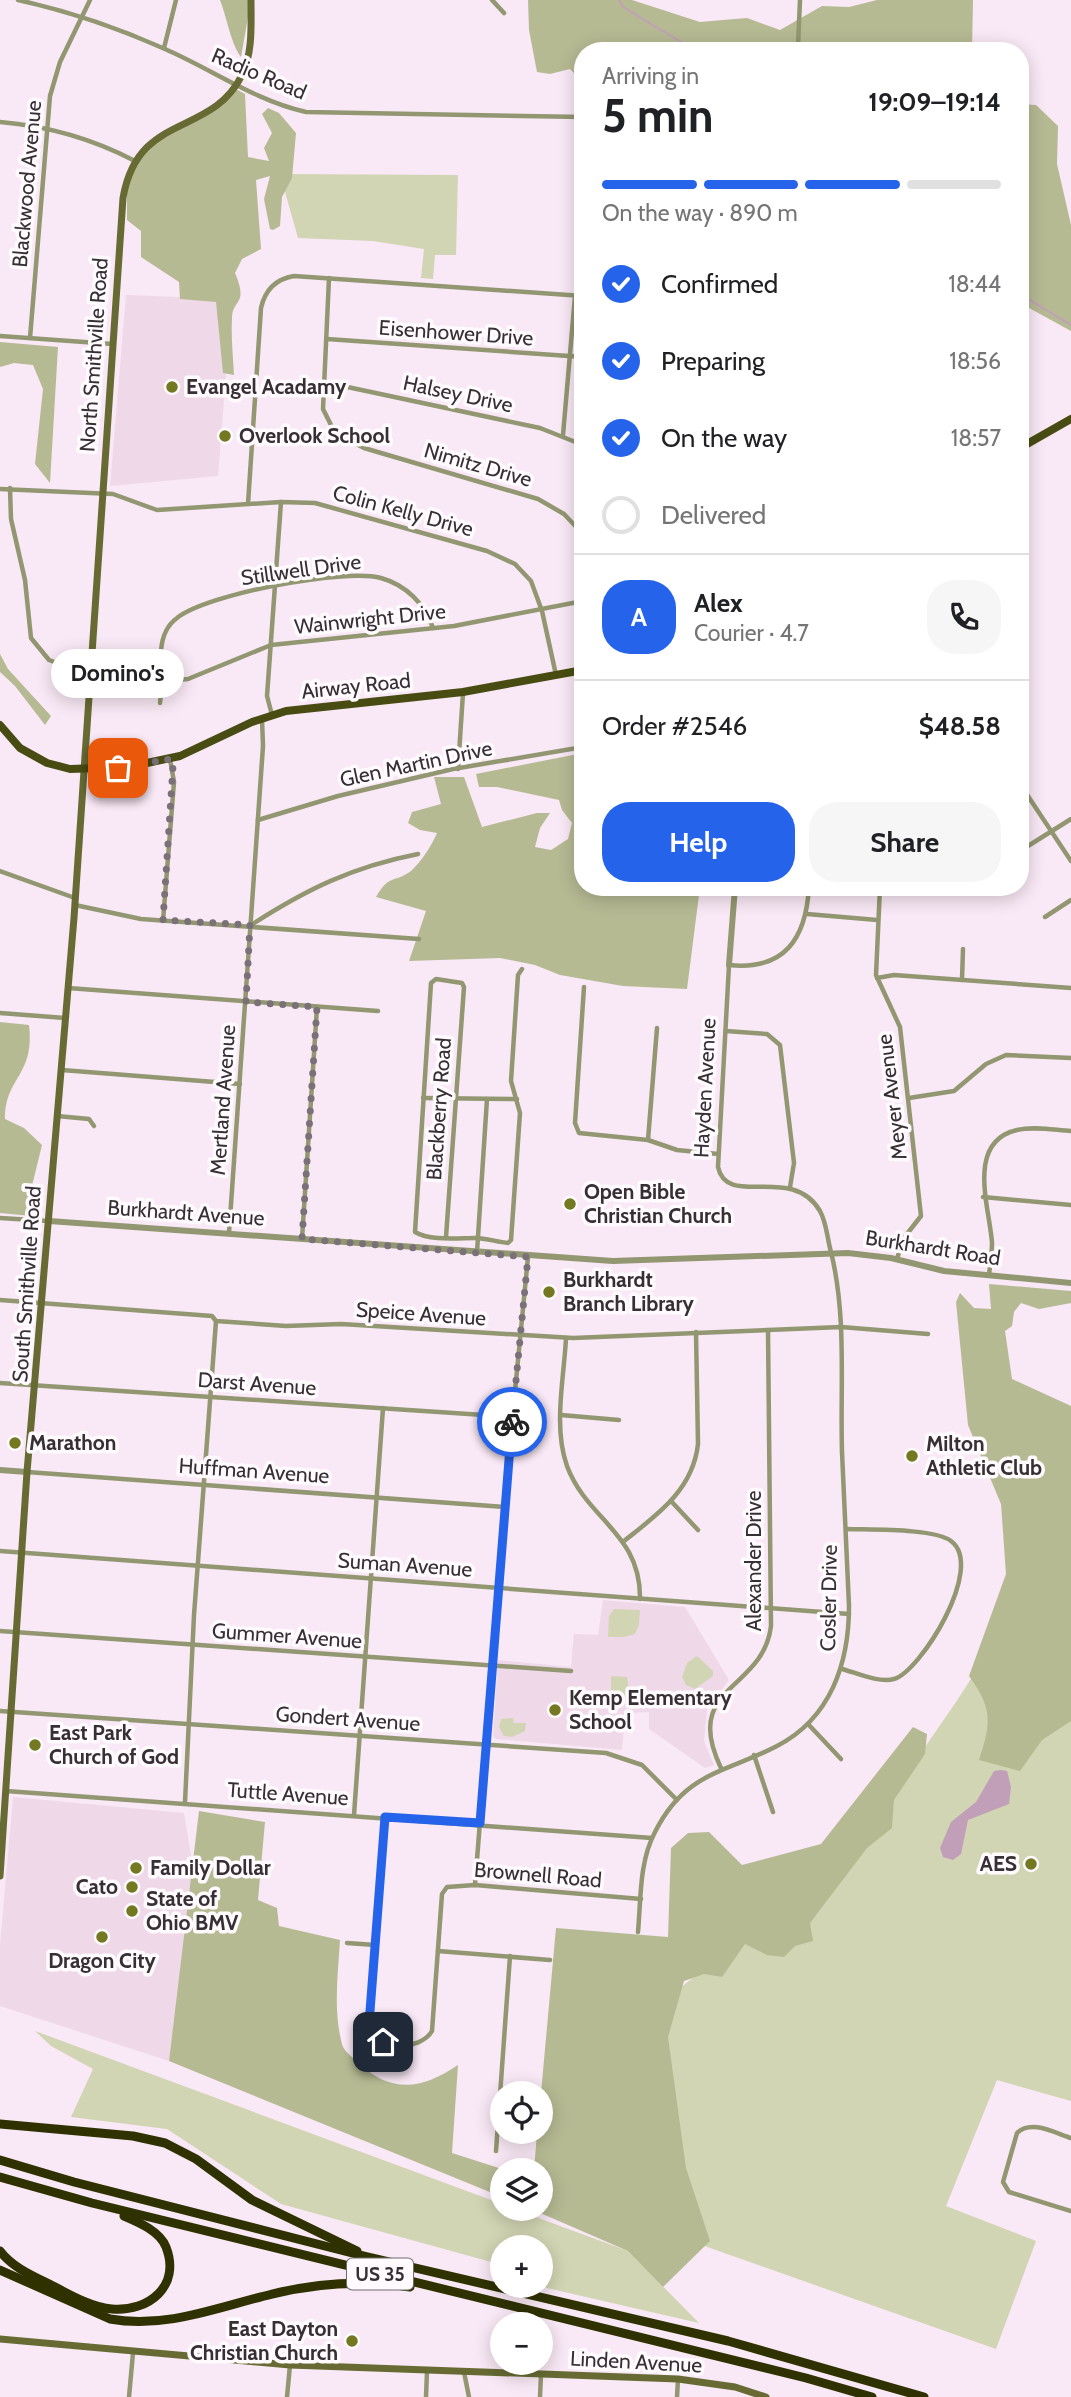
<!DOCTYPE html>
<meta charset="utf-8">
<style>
body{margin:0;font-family:Cabin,sans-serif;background:#f6f6f6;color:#202124;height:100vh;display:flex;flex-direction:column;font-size:26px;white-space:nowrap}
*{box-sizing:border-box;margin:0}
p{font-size:23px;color:#757577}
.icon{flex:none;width:38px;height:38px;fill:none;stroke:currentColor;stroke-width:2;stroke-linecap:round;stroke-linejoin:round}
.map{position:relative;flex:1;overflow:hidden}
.drawer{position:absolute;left:574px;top:42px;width:455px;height:854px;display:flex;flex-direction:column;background:#fff;border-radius:28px;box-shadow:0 4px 18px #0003}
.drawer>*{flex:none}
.tools{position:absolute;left:490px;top:2081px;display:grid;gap:14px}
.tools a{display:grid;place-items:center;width:63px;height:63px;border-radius:50%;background:#fff;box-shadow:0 4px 18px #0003;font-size:35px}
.pin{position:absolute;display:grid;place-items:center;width:60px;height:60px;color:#fff;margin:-30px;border-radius:14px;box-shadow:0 4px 10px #0006}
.courier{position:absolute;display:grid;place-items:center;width:70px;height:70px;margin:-35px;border:5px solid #2563eb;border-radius:50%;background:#fff;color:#222;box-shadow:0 2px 9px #0007}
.bubble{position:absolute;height:49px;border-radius:24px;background:#fff;box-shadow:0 4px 18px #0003;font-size:23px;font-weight:700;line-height:49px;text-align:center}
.headline em{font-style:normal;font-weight:700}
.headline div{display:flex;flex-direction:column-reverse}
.headline{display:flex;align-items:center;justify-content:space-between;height:119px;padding:0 28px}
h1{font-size:46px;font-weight:700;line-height:52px}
.bar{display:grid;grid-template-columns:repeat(4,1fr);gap:10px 7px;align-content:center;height:84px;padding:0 28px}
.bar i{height:9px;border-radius:5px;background:#e0e0e0}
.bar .selected{background:#2563eb}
.bar p{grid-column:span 4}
.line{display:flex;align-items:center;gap:18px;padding:0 28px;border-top:2px solid #e0e0e0}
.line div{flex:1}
.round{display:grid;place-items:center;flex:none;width:74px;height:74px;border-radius:28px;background:#f6f6f6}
ol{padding:0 28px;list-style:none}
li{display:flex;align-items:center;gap:21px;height:77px}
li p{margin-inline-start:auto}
li .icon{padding:7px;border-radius:50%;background:#2563eb;color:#fff;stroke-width:4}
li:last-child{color:#757577}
li i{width:38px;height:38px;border:4px solid #e0e0e0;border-radius:50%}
.cta{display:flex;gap:14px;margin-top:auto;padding:14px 28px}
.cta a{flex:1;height:80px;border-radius:28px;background:#2563eb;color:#fff;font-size:28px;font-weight:700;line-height:80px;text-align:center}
.cta a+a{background:#f6f6f6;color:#202124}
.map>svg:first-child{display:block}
.built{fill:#efd9e9}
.green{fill:#d1d5b3}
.forest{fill:#b6ba93}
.water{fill:#c19fb9}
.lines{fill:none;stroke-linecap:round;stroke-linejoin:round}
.stream{stroke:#c19fb9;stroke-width:2}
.minor{stroke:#929671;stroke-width:4.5}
.tertiary{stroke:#929671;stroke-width:6}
.secondary{stroke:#676b33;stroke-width:7}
.primary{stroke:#484c12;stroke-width:8}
.motorway{stroke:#2f3200;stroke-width:9}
.done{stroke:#7a7078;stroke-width:7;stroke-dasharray:0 12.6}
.route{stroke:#2563eb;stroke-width:9}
.poi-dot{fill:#737821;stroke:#fefafd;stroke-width:2.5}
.labels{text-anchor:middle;stroke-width:7;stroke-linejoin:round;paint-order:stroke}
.shield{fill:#fefafd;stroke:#726c70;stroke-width:2}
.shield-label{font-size:19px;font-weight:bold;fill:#362f34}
.street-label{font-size:21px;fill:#362f34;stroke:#fefafd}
.poi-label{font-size:21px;font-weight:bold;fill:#362f34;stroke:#fefafd;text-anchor:start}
</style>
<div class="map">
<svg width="1071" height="2397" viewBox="0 0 1071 2397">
<rect width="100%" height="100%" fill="#f9e8f5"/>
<!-- built -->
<g class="built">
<path d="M126,295l106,4 -14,177 -108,10z"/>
<path d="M603,1600l82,7 44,73 -22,30 -3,31 10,24 -9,3 -56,-39v-17l-24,1 -3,37 -126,-11 -3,-3 5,-76 73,7 3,-33 24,1z"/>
<path d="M13,1797l171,16 10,61 -25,187 -169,-55v-61z"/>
</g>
<!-- green -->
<g class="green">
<path d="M280,174l178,1 -2,80h-21l-2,24 -12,-1 3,-29 -51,-8 -75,-3z"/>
<path d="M1071,1525v576l-74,-21 -51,126 90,35 -40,108 -300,-106 -36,-209 13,-40 190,-157 93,-135z"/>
<path d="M614,1609l26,1 -1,15 -4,9 -11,3h-16l1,-21z"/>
<path d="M697,1656l16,15v5l-18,13 -9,-4 -4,-8 5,-14z"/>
<path d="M611,1676l16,1 4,26 -20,-2z"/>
<path d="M513,1718l1,5h12l-1,8 -13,6 -8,-1 -5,-9 2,-8z"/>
<path d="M35,2031l467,173v4l12,1 114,42 71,72 -152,-35 -6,-4v-37h-39v18l-221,-61 -114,-75 -96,-12 22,-48 -42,-23z"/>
</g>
<!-- forest -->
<g class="forest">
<path d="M220,0h31l-10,57c-10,-13 -14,-39 -21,-57z"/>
<path d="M528,0h104l68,22 47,-4 33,12 42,-24 27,1 28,-7h96l-1,51h-389v32l-13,-14 -20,5 -13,-2 -8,-42z"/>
<path d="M234,88l11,6 3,63 21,4 -5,-13 8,-15 -10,-19 6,-6 11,5 17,20 -4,45 -10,19 -2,29 -7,4 -3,-1 -6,-30 6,-23 -14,4 5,69 -19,10 -7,14c14,33 -3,25 -3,46 -1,18 1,37 2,56l-11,-2 -7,-71 -36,-3 -1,-17 -38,-25v-26l-14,-11v-42l14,-26 58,-35z"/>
<path d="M1020,104l16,1 22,21 -1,38 14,61v106l-51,-28z"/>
<path d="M0,342l58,5 -8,136 -15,-19 8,-75 -10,-24 -19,-2 -14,4z"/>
<path d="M0,654l8,15 43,47 -6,9 -30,-39 -15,-14z"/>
<path d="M583,753v134h117l-13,102 -64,-3 -63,-11 -25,-10 -35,-7 -91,3 17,-50 -50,-14c14,-24 17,-13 35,-26 10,-9 21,-26 26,-38l-17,-3 -12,-7 4,-11 29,-8 -7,-27h30l18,50 55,-14h13l-10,15 -5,19 16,3 17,-11 4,-16 -10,-13 -3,-10 -62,-13h-18l-3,-13z"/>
<path d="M0,1022l29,3c6,51 -24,52 -24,94l19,9 18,17 -13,53 3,18 -32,-3z"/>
<path d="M989,1284l82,7v12l-32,6 -18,-6 -7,9 -2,14 -7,5 7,48 59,27v315l-29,19 -22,31 -41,-11c12,-37 14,-51 -10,-84l37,-102 -5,-70 -33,-79 -12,-123 4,-9 14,15 17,1z"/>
<path d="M913,1727l14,7 -2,20 -31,46 -2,28 -25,20 -57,75 3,18 -18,5 -11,11 -17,-2 -22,-11 -23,33 -18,-3 -20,7 -16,56 18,131 24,73 -47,46 -35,-36 -97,-42 10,-1v-38h-7l3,-38h4v-39l15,-165 112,9 3,-89 17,-15 21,-1 33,33 79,-21z"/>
<path d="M199,1811l66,11 -7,78 19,8 2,18 61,14c-2,35 -7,70 2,104 2,8 12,14 18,20 33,31 64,24 98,1l-6,88 53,17h-3v27l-333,-136z"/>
</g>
<!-- water -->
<path class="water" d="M1001,1770l6,1 4,16 -2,17 -41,16 -7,34 -8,6 -10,-3 -3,-9 11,-26 25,-20 18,-31z"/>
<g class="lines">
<!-- stream -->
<g class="stream">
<path d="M619,0l4,7 73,44"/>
<path d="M1020,294l51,31"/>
</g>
<!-- minor -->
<g class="minor">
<path d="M18,0c50,11 100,28 147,49 46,20 91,52 141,63l277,5"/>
<path d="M492,0l12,13"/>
<path d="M798,46l2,-46"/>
<path d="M164,48l12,-48"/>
<path d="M0,122c47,4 93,17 135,39"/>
<path d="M329,278l-6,131 12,24 29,15 174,51 26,15 19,20"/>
<path d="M0,336l112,8"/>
<path d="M30,338l20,-242 10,-34 30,-62"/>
<path d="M327,339l256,18"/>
<path d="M324,382l216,46 43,17"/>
<path d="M563,435l12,-139"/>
<path d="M10,488l1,31 14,61 6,58 18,22 16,6 25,3"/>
<path d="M0,489l113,5 44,16 124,-8 34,1 172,48 28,13 16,17 11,30 14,64"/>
<path d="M248,504l13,-196c4,-18 15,-29 33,-32l289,20"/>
<path d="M166,676l11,4 11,-1 83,-34 183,-19 129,-25"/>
<path d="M166,676c-6,-8 -5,-16 -5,-25 1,-14 5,-25 16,-33 30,-24 167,-50 204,-40 25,7 44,26 52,50"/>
<path d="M160,703l2,-21 4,-6"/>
<path d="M272,715l-5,-19 14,-194"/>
<path d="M458,769l5,-76"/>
<path d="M1020,784l51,77"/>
<path d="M258,820l80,-24 115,-27 130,-22"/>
<path d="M1020,851l51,-32"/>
<path d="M0,871l75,27"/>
<path d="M880,887l-4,88 24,52 21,189 -18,23 -6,20"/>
<path d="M75,905l66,14 278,20"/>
<path d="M807,914l70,6"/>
<path d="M1045,917l26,-17"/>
<path d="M163,921l11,-139 -4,-23"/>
<path d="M251,925c56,-36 101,-58 167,-71"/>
<path d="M877,978l17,-3 177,13"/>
<path d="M962,980l1,-31"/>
<path d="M584,987l-9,136 4,10 69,7 29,10 41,4"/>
<path d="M68,988l310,23"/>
<path d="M0,1013l65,5"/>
<path d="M726,1031l41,3 13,11 14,118 -4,24"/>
<path d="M62,1070l178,14"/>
<path d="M423,1098l94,1"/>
<path d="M909,1098l45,-7 32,-27 20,-9 65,3"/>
<path d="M57,1116l32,3 5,7"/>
<path d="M648,1140l9,-112"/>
<path d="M983,1197l88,8"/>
<path d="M0,1218l48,3"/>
<path d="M229,1233l34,-487 -1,-27"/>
<path d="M446,1237l18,-250 -2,-4 -26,-4 -5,4 -16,249c15,9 42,6 60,6 11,0 22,4 33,5l3,-3 9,-127 -9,-32 7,-106 4,-6"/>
<path d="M302,1239l15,-232"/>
<path d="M477,1252l10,-153"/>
<path d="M989,1275c1,-10 3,-21 3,-32 -2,-34 -27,-101 25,-113 17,-4 37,0 54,1"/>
<path d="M0,1300l212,16 4,5 70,5 55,-2 232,14 268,-11 87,7"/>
<path d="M566,1338c-2,41 -13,89 1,128 20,54 74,67 73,133"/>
<path d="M0,1383l512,34"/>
<path d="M561,1415l58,5"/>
<path d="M27,1472l478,35"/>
<path d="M671,1501l27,29"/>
<path d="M624,1541c33,-26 69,-51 74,-97l-2,-112"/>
<path d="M0,1551l849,63"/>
<path d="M0,1631l571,40"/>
<path d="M842,1669c15,4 36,14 52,10 26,-7 92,-112 57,-138 -17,-13 -82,-11 -105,-12"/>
<path d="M0,1711l606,42 36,12 35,35"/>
<path d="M808,1724l33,35"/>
<path d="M754,1755l19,57"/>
<path d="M721,1768c-40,-83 42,-76 50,-142l-3,-296"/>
<path d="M6,1791l646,47"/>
<path d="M185,1802l9,-187 22,-294"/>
<path d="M354,1815l29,-407"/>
<path d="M385,1817l-16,207c4,27 51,28 63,7l10,-137 5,-7 28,-2 166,14"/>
<path d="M475,1885l34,-432 19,-196"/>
<path d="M638,1932c3,-33 1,-70 17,-100 30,-60 70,-59 122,-86 54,-28 72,-83 72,-140 -2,-51 -5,-102 -7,-154 -2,-67 5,-135 -11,-200 -4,-14 -4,-28 -11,-41 -28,-48 -93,-2 -102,-44l11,-202c56,6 77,-27 80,-78"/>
<path d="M347,1943l28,2"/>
<path d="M438,1951l112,9"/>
<path d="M1071,2138c-16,-5 -40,-19 -54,-5l-14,49 6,10 62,19"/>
<path d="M496,2151l14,-195"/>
<path d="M464,2372l5,25"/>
<path d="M129,2397l4,-44"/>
<path d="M287,2397l3,-32"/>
<path d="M426,2397l1,-26"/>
<path d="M540,2397l1,-23"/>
<path d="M677,2397l1,-18"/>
</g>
<!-- tertiary -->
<g class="tertiary">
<path d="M729,965l6,-78"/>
<path d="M49,1221l564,40 235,-8 43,5 53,13 127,12"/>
<path d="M0,1470l27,2"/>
</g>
<!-- secondary -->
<g class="secondary">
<path d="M0,1876l27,-404 47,-554 49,-720c15,-87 88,-60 119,-123 11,-23 9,-50 9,-75"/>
<path d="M0,2339l290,26 388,14 57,8 31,10"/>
</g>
<!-- primary -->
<g class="primary">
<path d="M1020,448l51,-29"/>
<path d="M0,725l20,23 27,15 23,6 58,-2 52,-11 72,-34 34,-11 177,-19 120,-22"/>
</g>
<!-- motorway -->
<g class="motorway">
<path d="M0,2124l133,12 32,7 31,16 56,41 105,51"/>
<path d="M0,2160l74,22 290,74 364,85 196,56"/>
<path d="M0,2177l92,26 714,175 66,19"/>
<path d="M0,2251c13,17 33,25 53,35 17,9 40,22 59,23 37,3 69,-23 54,-62 -6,-16 -28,-25 -42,-31"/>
<path d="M0,2270l110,49c56,10 108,-12 162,-25 45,-11 92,-14 138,-7"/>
</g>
</g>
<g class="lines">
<!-- done -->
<path class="done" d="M118,768l52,-9 3,7 -10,154 87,5 -4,77 71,5 -15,232 226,18 -16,165"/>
<!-- route -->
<path class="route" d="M383,2042l-11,-8 -3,-10 16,-207 95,6 32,-401"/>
</g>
<!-- markers -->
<g class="poi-dot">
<circle cx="172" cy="387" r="7"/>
<circle cx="225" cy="436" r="7"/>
<circle cx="570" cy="1204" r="7"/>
<circle cx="549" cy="1292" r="7"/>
<circle cx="15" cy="1443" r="7"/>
<circle cx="912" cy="1456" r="7"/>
<circle cx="555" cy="1710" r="7"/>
<circle cx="35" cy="1745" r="7"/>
<circle cx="1031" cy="1864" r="7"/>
<circle cx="136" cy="1868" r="7"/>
<circle cx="132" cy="1887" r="7"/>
<circle cx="132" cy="1911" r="7"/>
<circle cx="102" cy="1937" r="7"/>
<circle cx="352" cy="2341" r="7"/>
</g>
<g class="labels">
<!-- shield labels -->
<rect class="shield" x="347" y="2258.5" width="66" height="31" rx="5"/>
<g class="shield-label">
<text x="380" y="2281">US 35</text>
</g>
<!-- street labels -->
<g class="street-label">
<text transform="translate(259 74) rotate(23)" y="7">Radio Road</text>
<text transform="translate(27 184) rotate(-85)" y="7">Blackwood Avenue</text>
<text transform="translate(456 333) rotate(4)" y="7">Eisenhower Drive</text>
<text transform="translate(94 355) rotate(-86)" y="7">North Smithville Road</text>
<text transform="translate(458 394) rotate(12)" y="7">Halsey Drive</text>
<text transform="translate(478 465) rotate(16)" y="7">Nimitz Drive</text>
<text transform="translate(403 511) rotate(15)" y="7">Colin Kelly Drive</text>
<text transform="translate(301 570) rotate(-8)" y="7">Stillwell Drive</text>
<text transform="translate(370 619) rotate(-6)" y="7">Wainwright Drive</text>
<text transform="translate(356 686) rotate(-6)" y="7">Airway Road</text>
<text transform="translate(416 764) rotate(-12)" y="7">Glen Martin Drive</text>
<text transform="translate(705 1088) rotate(-87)" y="7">Hayden Avenue</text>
<text transform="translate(892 1097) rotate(-97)" y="7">Meyer Avenue</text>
<text transform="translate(223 1100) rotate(-86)" y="7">Mertland Avenue</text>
<text transform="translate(439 1109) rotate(-86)" y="7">Blackberry Road</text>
<text transform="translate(186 1213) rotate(4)" y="7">Burkhardt Avenue</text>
<text transform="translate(933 1248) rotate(9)" y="7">Burkhardt Road</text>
<text transform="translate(27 1284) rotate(-86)" y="7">South Smithville Road</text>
<text transform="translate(421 1314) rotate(4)" y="7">Speice Avenue</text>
<text transform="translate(257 1384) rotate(4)" y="7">Darst Avenue</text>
<text transform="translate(254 1471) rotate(4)" y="7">Huffman Avenue</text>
<text transform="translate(754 1561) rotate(-90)" y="7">Alexander Drive</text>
<text transform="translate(405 1565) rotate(4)" y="7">Suman Avenue</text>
<text transform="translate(829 1598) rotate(-89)" y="7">Cosler Drive</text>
<text transform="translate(287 1636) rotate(4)" y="7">Gummer Avenue</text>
<text transform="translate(348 1719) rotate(4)" y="7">Gondert Avenue</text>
<text transform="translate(288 1794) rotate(4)" y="7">Tuttle Avenue</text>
<text transform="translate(538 1875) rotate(5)" y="7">Brownell Road</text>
<text transform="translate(636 2362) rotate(3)" y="7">Linden Avenue</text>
</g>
<!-- poi labels -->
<g class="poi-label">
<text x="186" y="394">Evangel Acadamy</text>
<text x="239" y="443">Overlook School</text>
<text x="584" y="1199">Open Bible<tspan x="584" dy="24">Christian Church</tspan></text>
<text x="563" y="1287">Burkhardt<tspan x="563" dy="24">Branch Library</tspan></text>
<text x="29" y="1450">Marathon</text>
<text x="926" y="1451">Milton<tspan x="926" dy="24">Athletic Club</tspan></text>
<text x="569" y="1705">Kemp Elementary<tspan x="569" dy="24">School</tspan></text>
<text x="49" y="1740">East Park<tspan x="49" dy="24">Church of God</tspan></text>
<text x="1017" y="1871" text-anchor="end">AES</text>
<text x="150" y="1875">Family Dollar</text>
<text x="118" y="1894" text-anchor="end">Cato</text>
<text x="146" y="1906">State of<tspan x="146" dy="24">Ohio BMV</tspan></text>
<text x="102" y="1968" text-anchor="middle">Dragon City</text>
<text x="338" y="2336" text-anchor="end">East Dayton<tspan x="338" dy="24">Christian Church</tspan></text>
</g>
</g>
</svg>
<div class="tools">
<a><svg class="icon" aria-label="locate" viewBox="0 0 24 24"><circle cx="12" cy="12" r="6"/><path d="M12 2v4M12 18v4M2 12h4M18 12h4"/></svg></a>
<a><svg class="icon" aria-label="layers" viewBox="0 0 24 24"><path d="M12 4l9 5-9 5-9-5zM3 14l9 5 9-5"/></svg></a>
<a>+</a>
<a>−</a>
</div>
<div class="pin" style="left:118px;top:768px;background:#ea580c"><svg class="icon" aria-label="bag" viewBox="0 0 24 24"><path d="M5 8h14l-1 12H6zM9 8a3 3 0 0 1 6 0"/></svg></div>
<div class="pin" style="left:383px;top:2042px;background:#1f2937"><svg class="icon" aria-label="home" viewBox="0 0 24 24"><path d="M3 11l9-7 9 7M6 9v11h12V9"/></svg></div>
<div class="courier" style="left:512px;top:1422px"><svg class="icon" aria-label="bike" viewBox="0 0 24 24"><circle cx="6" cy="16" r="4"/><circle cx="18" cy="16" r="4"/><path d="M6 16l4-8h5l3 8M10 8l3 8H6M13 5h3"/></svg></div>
<div class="bubble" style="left:51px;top:649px;width:133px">Domino's</div>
<section class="drawer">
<div class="headline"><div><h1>5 min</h1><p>Arriving in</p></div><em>19:09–19:14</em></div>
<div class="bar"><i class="selected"></i><i class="selected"></i><i class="selected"></i><i></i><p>On the way · 890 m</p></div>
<ol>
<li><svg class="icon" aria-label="check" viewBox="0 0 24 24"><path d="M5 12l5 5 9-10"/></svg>Confirmed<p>18:44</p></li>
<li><svg class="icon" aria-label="check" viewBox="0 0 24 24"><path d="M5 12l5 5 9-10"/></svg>Preparing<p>18:56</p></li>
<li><svg class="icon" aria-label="check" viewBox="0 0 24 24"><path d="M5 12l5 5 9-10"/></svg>On the way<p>18:57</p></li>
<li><i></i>Delivered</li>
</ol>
<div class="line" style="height:126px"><b class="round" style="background:#2563eb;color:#fff">A</b><div><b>Alex</b><p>Courier · 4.7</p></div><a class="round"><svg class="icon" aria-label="phone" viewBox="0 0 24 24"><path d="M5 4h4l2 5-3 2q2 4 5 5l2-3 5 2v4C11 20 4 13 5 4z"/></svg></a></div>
<div class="line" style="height:91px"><div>Order #2546</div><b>$48.58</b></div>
<div class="cta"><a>Help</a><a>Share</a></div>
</section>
</div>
